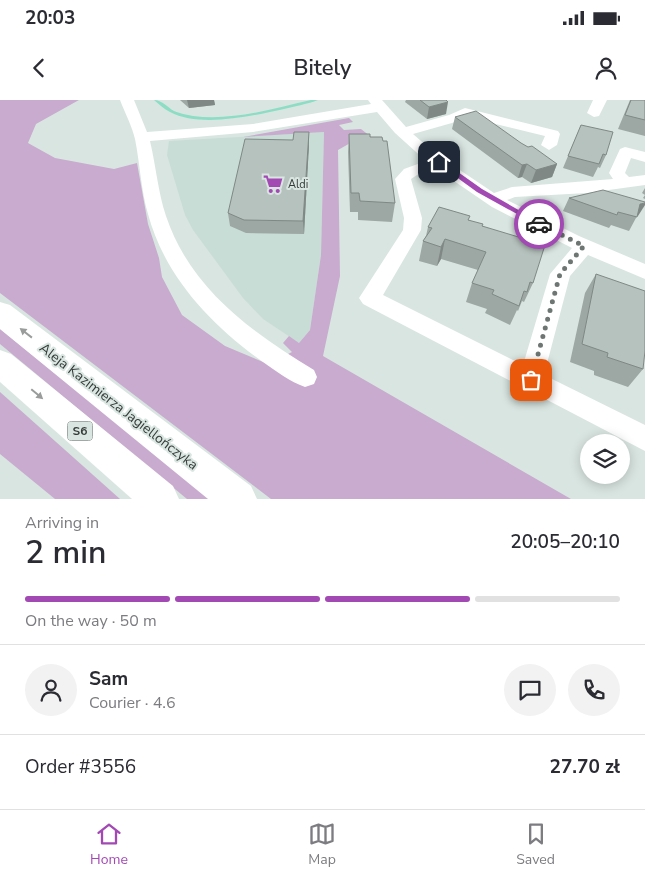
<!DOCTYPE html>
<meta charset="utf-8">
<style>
body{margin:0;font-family:"Nunito Sans",sans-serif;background:#f2f2f3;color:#2b2b33;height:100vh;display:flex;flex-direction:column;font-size:19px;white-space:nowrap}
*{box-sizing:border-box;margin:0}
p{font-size:16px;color:#7c7c81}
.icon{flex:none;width:28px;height:28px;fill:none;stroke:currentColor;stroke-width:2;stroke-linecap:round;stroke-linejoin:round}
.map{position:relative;height:399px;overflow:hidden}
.drawer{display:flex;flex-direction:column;background:#fff;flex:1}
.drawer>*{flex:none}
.controls{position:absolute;left:580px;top:334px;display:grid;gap:10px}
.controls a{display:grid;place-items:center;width:50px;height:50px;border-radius:50%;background:#fff;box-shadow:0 2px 12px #0003;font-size:25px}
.pin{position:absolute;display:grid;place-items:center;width:42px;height:42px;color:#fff;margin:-21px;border-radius:10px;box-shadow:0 2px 8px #0006}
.courier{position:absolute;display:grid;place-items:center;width:50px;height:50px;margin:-25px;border:4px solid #a249b4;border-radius:50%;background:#fff;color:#222;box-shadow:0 1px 6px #0007}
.headline em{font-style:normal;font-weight:600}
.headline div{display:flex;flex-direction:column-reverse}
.headline{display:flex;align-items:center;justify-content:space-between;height:85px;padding:0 25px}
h1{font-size:32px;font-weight:600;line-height:38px}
.bar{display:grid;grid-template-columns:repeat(4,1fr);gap:8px 5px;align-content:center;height:60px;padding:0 25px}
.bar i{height:6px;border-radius:4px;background:#e1e1e2}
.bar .selected{background:#a249b4}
.bar p{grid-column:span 4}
.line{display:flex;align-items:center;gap:12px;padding:0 25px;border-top:1px solid #e1e1e2}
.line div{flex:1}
.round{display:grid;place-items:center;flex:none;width:52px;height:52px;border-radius:26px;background:#f2f2f3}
.status{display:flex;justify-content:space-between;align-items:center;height:35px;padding:0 25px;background:#fff;direction:ltr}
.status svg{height:14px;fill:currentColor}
header{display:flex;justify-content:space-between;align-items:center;height:65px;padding:0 25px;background:#fff;font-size:22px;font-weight:600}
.menu{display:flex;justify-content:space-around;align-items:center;height:70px;border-top:1px solid #e1e1e2;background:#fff;font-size:14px;color:#7c7c81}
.menu a{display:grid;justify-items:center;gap:2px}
.menu .selected{color:#a249b4}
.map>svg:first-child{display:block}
.built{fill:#c8ddd6}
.green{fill:#c8abce}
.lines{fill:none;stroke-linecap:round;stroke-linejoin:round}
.stream{fill:#8cddc4;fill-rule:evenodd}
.minor{fill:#fff;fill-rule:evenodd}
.highway{fill:#fff;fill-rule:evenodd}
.wall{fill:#9da7a3}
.shaded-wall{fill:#7f8885}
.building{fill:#b6c2be;stroke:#7f8885}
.oneway{fill:#9a9c9c}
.route{fill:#a249b4}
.done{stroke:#6e7673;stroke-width:5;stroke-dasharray:0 9}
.labels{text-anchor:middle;stroke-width:4;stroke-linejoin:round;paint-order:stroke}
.far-poi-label{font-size:11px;fill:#353a38;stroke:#d9e5e1;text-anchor:start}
.shield{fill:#d9e5e1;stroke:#666d6b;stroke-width:1}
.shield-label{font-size:12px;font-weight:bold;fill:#353a38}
.street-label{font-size:14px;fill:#353a38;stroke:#d9e5e1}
</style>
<div class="status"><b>20:03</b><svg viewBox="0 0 49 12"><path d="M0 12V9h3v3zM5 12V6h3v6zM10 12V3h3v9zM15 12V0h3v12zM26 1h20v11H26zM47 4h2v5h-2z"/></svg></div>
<header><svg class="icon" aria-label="back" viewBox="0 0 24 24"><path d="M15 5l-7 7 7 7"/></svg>Bitely<svg class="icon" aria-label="person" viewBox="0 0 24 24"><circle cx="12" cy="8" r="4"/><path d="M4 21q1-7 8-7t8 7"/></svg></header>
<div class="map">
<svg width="645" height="399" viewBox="0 0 645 399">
<rect width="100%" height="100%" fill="#d9e5e1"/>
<!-- built -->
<path class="built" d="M324,32l-3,123 -11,75 -11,13 -36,-24 -20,-21 -50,-68 -8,-15 -18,-60 2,-14z"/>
<!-- green -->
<g class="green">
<path d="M0,0h79l-43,24 -8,19 27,15 59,11 23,-6 11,61 11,34 3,19 20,38 43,31 43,18 24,-12 -9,-9 6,-7 10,7 11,-13 11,-75 3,-123 -81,5 106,-19 4,4 -14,3 5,5 17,-1 23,18 -25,-9 -21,12 2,126 -17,80 248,143h-300l-271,-206z"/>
<path d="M0,229l211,170h-24l-187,-155z"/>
<path d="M0,292l120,107h-65l-55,-45z"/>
</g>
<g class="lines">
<!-- stream -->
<path class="stream" d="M154,0c8,0 13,7 20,11 5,2 13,4 19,5 39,5 79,-7 118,-16h7c-10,4 -23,6 -34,9 -32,7 -84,19 -114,3 -6,-3 -11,-8 -16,-12z"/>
<!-- minor -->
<g class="minor">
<path d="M120,0h14l13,32 106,-8 118,-20 -3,-4h14l24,27 43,-12 16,-7 93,23 2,3 -3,11 -8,5 -8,-5 4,-9 -78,-19 -8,4 -46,13 23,20 58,39 18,-6 101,-8 -4,-6 11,-24 5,-2 20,5v10l-14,-4 -6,15 4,4 16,-2v10l-58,8 -72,4 -8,3 72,36 66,28v15l-57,-24 -18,21 -26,99 101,50v26l-282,-147 -4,-6 44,-68 1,-12 -9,-39 9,-10 22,-8 -31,-28 -18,-21 -124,20 -103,9c6,25 8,51 16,75 24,72 85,116 148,154l3,7 -3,7 -9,3c-15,-5 -29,-16 -42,-25 -52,-37 -98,-85 -115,-148 -7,-24 -8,-50 -13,-75 -3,-13 -10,-26 -15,-39zM435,68l57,39 80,41 -22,26 -27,91 -140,-70 38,-65 1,-12 -11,-39 9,-6z"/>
<path d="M593,0h14l-8,16 -5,1 -7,-4z"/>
</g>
<!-- highway -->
<g class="highway">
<path d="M0,202l10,3 241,181 6,13h-49l-208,-170z"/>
<path d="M0,250l11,4 162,132 6,13h-47l-132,-117z"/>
</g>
</g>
<!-- wall -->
<g class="wall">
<path d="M180,0h34l1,5 -26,3z"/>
<path d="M406,0h40v14l-19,5 -22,-17z"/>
<path d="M630,0h15v36l-27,-7z"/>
<path d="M455,17l102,47 -5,13 -21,6 -9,-6 -4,1 -66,-49z"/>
<path d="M581,25l25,30 -6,13 -2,-1 -5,10 -30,-9z"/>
<path d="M309,32v12l-5,90 -58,-1 -16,-7 -2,-13z"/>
<path d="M349,34l21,3 25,66 -3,19 -34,-2v-8h-8l-2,-60z"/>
<path d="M645,88v11l-2,-1 2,-3 -3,-2z"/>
<path d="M569,98l69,18h-1l-8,15 -18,-6 -2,3 -46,-17z"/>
<path d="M469,120l13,6 51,57 -9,19 -2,-1 -4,10 -1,-1 -7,15 -25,-12 2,-4 -21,-7 6,-19 6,-13 -37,-11 -4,7 -18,-5 4,-20 3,-5 2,-9z"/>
<path d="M596,174l47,95 -15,18 -34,-12v-4l-24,-9 15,-69z"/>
</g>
<!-- shaded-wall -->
<g class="shaded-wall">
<path d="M187,0h27l1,5 -26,3z"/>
<path d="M448,2l-2,12 -19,5 2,-12z"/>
<path d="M309,32v12l-5,90 -1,-13z"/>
<path d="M527,64l-5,13 -4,1 4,-13z"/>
<path d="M557,64l-5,13 -21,6 5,-13z"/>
<path d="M645,103v2l-7,11 -4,1 6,-13z"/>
<path d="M445,139l-4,20 -4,7 4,-19z"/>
</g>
<!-- building -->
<g class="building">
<path d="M420,0h26l2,2 -19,5z"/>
<path d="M631,0h14v20l-20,-5z"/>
<path d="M476,11l45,32 7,4 4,-1 25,18 -21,6 -9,-6 -5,1 -67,-48z"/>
<path d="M581,25l32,7 -7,23 -3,-1 -4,10 -31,-8z"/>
<path d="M294,32h15l-6,89 -59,-1 -16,-7 17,-74 48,1z"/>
<path d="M349,34h21v3h12l1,4h4l8,62 -35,-2 -1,-8h-8z"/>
<path d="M603,90l42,12v1l-5,1 -3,13 -19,-5 -1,3 -48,-17z"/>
<path d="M439,107l31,9 -2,4 15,4 -1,2 63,19 -12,38 -3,-1 -3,10 -3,-1 -5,15 -27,-12 2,-4 -22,-7 14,-31 -41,-13 -4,8 -18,-6 9,-13 -4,-1z"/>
<path d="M596,174l49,17v60l-2,18 -36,-12 1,-4 -26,-9z"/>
</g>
<!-- one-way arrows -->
<defs><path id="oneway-solid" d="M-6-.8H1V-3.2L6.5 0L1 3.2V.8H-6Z" transform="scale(1.25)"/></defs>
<g class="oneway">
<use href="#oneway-solid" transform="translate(26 233) rotate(-142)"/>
<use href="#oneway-solid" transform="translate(37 294) rotate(40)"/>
</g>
<!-- route -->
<path class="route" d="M437,60h4l41,29 61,35 -6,1 -60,-33 -40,-29z"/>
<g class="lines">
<!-- done -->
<path class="done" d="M531,280l29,-106 24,-28 -45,-22"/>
</g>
<!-- icons -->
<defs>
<symbol id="supermarket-bare" viewBox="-9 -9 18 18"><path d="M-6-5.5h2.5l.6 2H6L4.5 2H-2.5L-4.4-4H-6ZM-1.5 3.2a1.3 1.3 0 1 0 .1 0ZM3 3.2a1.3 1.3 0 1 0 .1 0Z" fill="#a249b4" stroke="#d9e5e1" stroke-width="2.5" paint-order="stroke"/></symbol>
</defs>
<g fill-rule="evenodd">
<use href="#supermarket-bare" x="259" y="70" width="28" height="28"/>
</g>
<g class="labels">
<!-- far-poi labels -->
<g class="far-poi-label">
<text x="288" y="88">Aldi</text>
</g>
<!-- shield labels -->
<rect class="shield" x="67.5" y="321.5" width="25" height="19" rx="4"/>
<g class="shield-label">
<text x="80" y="335">S6</text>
</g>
<!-- street labels -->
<g class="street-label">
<text transform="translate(119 306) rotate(38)" y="5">Aleja Kazimierza Jagiellończyka</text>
</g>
</g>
</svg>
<div class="controls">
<a><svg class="icon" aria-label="layers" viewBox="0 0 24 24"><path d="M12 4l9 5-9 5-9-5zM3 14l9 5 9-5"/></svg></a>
</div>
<div class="pin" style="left:531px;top:280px;background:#ea580c"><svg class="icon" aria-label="bag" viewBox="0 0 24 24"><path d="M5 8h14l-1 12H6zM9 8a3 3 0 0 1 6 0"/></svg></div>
<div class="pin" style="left:439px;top:62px;background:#1f2937"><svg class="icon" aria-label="home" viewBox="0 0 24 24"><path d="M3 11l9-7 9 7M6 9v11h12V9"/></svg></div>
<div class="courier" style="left:539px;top:124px"><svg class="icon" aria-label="car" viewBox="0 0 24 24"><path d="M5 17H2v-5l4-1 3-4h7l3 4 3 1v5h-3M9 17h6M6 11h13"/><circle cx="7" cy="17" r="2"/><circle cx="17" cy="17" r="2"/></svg></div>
</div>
<section class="drawer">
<div class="headline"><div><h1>2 min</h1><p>Arriving in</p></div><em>20:05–20:10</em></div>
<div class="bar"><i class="selected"></i><i class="selected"></i><i class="selected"></i><i></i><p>On the way · 50 m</p></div>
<div class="line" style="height:90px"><a class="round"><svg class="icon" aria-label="person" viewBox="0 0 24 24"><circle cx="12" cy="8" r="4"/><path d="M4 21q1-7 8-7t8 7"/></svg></a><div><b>Sam</b><p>Courier · 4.6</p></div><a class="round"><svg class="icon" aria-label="chat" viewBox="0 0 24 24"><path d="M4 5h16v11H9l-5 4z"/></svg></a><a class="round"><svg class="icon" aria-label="phone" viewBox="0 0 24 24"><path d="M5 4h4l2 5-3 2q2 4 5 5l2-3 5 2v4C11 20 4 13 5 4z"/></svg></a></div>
<div class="line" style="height:65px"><div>Order #3556</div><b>27.70 zł</b></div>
</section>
<nav class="menu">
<a class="selected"><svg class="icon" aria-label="home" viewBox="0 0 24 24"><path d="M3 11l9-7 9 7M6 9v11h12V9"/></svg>Home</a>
<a><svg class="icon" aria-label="map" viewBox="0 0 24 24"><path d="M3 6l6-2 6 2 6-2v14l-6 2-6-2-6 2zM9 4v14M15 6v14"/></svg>Map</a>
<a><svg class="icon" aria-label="saved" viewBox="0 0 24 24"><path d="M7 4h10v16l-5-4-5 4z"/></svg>Saved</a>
</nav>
